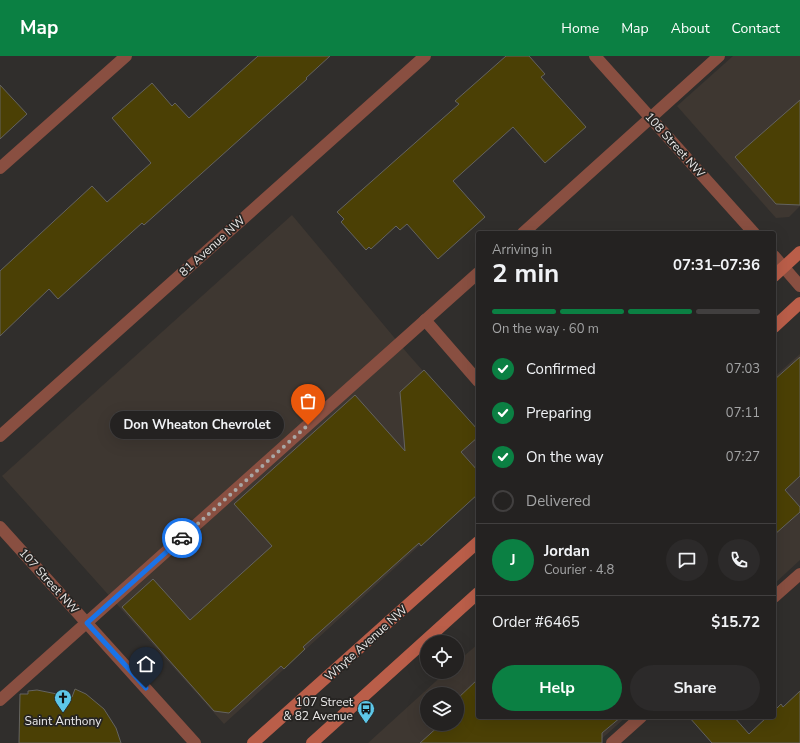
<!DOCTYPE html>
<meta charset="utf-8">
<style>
body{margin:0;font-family:"Nunito Sans",sans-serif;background:#2c2a2a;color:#f1f3f6;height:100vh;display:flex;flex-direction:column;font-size:15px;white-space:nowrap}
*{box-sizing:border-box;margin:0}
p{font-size:13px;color:#a3a4a5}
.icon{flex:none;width:22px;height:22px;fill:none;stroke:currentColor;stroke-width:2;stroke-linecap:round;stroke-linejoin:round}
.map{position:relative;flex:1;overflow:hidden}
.panel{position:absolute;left:476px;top:175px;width:300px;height:488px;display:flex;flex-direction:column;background:#242221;border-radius:4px;box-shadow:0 4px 16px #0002,0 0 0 1px #413f3f}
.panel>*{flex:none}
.controls{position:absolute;left:420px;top:579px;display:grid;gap:8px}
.controls a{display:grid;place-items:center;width:44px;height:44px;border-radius:50%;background:#242221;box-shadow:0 4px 16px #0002,0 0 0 1px #413f3f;font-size:20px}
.pin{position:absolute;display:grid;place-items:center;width:34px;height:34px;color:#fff;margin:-41px -17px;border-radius:50% 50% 50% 0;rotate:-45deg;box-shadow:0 0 4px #0007}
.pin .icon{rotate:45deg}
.courier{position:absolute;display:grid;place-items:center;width:40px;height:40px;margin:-20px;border:3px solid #1a73e8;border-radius:50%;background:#fff;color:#222;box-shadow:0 1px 5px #0007}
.bubble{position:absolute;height:28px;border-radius:14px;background:#242221;box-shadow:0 4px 16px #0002,0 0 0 1px #413f3f;font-size:13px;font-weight:700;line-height:28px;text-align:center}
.headline em{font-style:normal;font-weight:700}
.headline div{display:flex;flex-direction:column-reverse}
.headline{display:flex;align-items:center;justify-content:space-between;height:68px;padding:0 16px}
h1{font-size:26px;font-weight:700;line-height:30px}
.bar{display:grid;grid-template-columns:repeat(4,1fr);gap:6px 4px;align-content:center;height:48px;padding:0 16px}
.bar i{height:5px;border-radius:3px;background:#413f3f}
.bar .active{background:#0b8043}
.bar p{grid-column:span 4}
.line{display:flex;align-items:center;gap:10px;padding:0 16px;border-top:1px solid #413f3f}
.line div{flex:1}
.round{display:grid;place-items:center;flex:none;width:42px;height:42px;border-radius:21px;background:#2c2a2a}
ol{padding:0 16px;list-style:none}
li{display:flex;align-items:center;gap:12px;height:44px}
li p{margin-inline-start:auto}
li .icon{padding:4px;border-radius:50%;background:#0b8043;color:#fff;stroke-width:4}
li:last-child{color:#a3a4a5}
li i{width:22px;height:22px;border:2px solid #413f3f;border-radius:50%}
.primary-button{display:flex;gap:8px;margin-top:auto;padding:8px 16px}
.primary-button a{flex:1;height:46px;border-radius:24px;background:#0b8043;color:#fff;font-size:16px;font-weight:700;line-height:46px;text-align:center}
.primary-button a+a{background:#2c2a2a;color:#f1f3f6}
header{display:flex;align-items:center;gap:24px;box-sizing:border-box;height:56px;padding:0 20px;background:#0b8043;color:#fff}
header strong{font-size:19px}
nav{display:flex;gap:22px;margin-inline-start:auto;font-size:14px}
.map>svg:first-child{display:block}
.built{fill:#3e3731;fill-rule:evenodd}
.building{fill:#4b4005;stroke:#646360}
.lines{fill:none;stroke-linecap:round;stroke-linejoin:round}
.lane{stroke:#894f41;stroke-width:12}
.street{stroke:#894f41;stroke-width:12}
.secondary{stroke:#ba5e49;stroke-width:12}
.done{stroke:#a9a8a6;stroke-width:4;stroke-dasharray:0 7.2}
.route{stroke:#1a73e8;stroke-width:5}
.labels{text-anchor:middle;stroke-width:3.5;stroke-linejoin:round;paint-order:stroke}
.street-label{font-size:12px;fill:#eae9e8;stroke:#262422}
.poi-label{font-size:12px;fill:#eae9e8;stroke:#262422;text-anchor:end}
</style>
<header>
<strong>Map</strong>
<nav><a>Home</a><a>Map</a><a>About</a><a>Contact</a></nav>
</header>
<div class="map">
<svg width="800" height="687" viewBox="0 0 800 687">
<rect width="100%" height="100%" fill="#302e2c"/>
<!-- built -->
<g class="built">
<path d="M733,0h67v150l-11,11 -13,1 -99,-112z"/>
<path d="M292,159l116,139 70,79v59l-254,232 -222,-248z"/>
<path d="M800,298v206l-26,24v-207z"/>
<path d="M478,588v73h148l-29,26h-229l78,-71h11v-10zM427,638h30v30h-30z"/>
</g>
<!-- building -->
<g class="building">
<path d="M258,0h72l-24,22 1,1 -163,146 -2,-2 -84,76 -9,-10 -49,47v-65l92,-85 15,16 44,-39 -39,-45 40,-35 20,23 3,-3 14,15z"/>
<path d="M506,0h23l16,18 -4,3 45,50 -41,36 -32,-36 -60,54 32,36 -47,42 -31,-35 -7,6 -4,-4 -25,23 -2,-2 -3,3 -25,-28 3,-3 -7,-7 122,-108 -4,-3z"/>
<path d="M0,29l27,29 -27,25z"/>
<path d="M800,44v105l-24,-1 -41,-47z"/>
<path d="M800,301v119l-15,14 15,17v5l-26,23v-155z"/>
<path d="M424,314l54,60v7l-17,15 17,19v23l-57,52 -2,-3 -116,104 2,2 -21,20 -3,-3 -52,47 -15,-2 -92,-104 31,-28 37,41 82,-74 -38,-42 121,-109 50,56 -5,-59z"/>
<path d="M478,623v38h143l-19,16v10h-182l21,-19h16v-25z"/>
<path d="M75,633l11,5 18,15 12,19 5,15h-102l1,-49h8v-3l9,-1 35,7z"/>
<path d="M800,635v52h-88l-23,-26h45l15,17 18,-17h7v-6l7,-7 2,3z"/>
</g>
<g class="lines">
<!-- lane -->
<g class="lane">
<path d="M0,112l126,-112"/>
<path d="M523,177l196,-177"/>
<path d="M425,264l53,61"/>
<path d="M774,541l26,-23"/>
<path d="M0,644l478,-427"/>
<path d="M612,687l29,-26"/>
</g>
<!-- street -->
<g class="street">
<path d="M595,0l159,177"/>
<path d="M774,200l26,30"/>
<path d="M0,380l425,-380"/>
<path d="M0,471l195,216"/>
</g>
<!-- secondary -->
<g class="secondary">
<path d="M774,220l26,-24"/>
<path d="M774,271l26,-24"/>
<path d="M253,687l225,-201"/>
<path d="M312,687l166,-150"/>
</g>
</g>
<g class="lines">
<!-- done -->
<path class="done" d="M182,482l126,-113"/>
<!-- route -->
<path class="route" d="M146,632l-59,-65 95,-85"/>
</g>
<!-- icons -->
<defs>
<symbol id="church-pin" viewBox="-11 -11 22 30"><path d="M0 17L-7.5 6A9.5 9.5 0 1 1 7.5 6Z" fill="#5dc7e8" stroke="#262422"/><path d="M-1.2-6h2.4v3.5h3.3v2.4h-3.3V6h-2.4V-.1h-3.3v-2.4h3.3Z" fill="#111"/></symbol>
<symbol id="bus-pin" viewBox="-11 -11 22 30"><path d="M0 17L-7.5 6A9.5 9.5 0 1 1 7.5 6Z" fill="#5dc7e8" stroke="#262422"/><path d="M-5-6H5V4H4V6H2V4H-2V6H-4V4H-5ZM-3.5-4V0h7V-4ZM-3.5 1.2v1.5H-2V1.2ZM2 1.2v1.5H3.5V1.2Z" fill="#111"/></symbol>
</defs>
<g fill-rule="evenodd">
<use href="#church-pin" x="53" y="632" width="20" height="27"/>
<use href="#bus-pin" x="356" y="643" width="20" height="27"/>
</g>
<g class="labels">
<!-- street labels -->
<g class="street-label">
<text transform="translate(675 89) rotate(48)" y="4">108 Street NW</text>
<text transform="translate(212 190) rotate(-42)" y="4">81 Avenue NW</text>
<text transform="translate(49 525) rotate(48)" y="4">107 Street NW</text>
<text transform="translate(366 587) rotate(-42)" y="4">Whyte Avenue NW</text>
</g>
<!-- poi labels -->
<g class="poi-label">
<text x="353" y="650">107 Street<tspan x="353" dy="14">&amp; 82 Avenue</tspan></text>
<text x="63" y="669" text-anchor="middle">Saint Anthony</text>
</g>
</g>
</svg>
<div class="controls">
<a><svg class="icon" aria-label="locate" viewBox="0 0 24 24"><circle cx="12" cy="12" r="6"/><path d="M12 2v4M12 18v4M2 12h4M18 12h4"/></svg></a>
<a><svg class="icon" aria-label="layers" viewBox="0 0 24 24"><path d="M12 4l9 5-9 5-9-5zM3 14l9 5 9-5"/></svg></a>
</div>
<div class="pin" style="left:308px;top:369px;background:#ea580c"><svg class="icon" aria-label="bag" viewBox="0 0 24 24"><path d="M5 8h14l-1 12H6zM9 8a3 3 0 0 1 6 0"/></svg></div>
<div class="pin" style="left:146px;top:632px;background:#1f2937"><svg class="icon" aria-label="home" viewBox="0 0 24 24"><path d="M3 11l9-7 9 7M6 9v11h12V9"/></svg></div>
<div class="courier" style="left:182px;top:482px"><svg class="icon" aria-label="car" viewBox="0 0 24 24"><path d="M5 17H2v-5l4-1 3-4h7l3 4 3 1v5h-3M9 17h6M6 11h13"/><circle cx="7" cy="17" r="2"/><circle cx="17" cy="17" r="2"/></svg></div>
<div class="bubble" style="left:110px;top:355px;width:174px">Don Wheaton Chevrolet</div>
<section class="panel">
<div class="headline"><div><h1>2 min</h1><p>Arriving in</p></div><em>07:31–07:36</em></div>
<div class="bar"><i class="active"></i><i class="active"></i><i class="active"></i><i></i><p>On the way · 60 m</p></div>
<ol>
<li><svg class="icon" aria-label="check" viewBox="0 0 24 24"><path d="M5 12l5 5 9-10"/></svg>Confirmed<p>07:03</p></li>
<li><svg class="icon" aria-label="check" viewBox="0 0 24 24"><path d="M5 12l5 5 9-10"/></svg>Preparing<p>07:11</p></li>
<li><svg class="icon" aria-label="check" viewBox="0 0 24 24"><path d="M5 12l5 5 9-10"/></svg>On the way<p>07:27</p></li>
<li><i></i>Delivered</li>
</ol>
<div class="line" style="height:72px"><b class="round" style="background:#0b8043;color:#fff">J</b><div><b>Jordan</b><p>Courier · 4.8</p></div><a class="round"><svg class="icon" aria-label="chat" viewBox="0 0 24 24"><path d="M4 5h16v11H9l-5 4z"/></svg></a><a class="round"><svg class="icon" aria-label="phone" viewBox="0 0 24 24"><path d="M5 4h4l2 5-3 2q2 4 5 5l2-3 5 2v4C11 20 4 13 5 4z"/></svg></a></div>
<div class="line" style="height:52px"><div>Order #6465</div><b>$15.72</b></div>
<div class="primary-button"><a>Help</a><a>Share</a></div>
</section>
</div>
